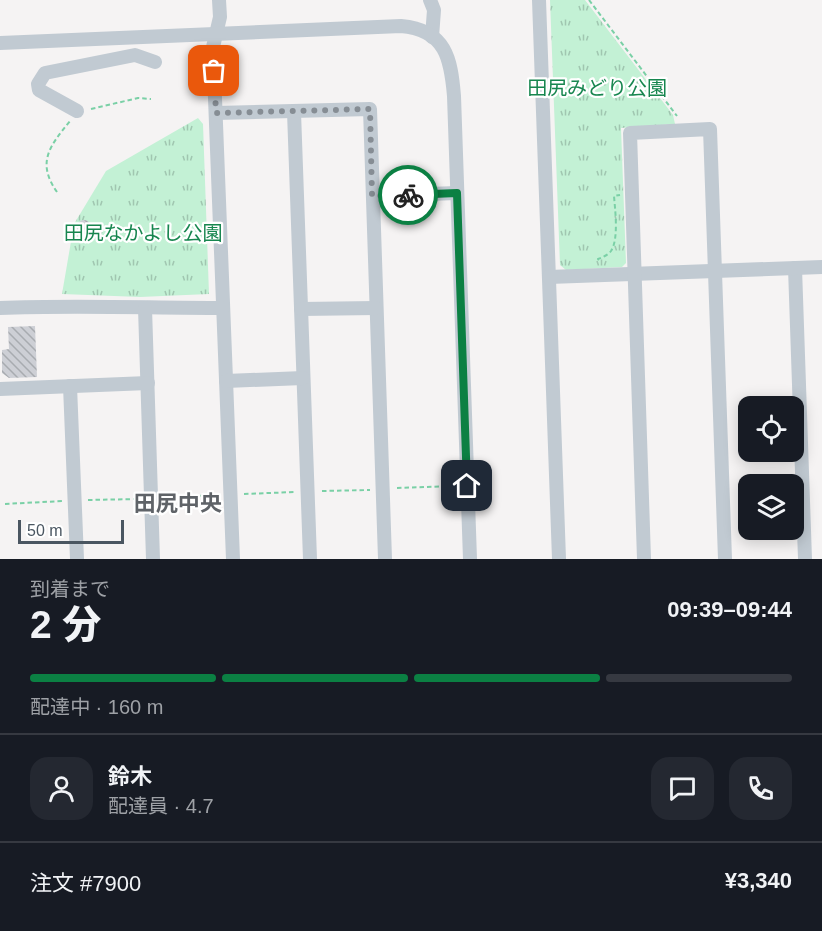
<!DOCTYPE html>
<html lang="ja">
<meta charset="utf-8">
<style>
body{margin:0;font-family:Arial,"Noto Sans JP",sans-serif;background:#242831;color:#f1f3f6;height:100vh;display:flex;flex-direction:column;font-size:22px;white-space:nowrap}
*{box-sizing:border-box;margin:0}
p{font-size:20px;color:#9ea1a6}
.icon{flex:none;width:33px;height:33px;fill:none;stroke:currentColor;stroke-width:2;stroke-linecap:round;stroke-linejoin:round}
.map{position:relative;height:559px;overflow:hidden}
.side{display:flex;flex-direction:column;background:#171b24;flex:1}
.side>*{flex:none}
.tools{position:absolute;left:738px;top:396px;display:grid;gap:12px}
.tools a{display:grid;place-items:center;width:66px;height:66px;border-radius:12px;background:#171b24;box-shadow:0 3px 15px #0003;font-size:30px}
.scale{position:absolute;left:18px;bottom:15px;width:106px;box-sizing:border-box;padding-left:6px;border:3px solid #4a5661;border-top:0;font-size:16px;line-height:21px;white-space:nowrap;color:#4a5661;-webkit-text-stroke:4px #fff;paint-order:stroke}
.pin{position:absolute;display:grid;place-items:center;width:51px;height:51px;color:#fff;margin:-26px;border-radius:12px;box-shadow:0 3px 9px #0006}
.courier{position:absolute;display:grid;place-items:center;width:60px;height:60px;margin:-30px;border:4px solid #0b8043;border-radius:50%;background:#fff;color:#222;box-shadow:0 2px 8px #0007}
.headline em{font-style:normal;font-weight:800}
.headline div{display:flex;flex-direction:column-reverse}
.headline{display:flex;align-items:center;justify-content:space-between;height:102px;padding:0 30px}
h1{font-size:39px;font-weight:800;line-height:45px}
.bar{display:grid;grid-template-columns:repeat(4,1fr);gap:9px 6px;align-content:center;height:72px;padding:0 30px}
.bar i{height:8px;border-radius:4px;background:#363941}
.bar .active{background:#0b8043}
.bar p{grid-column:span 4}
.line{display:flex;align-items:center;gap:15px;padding:0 30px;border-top:2px solid #363941}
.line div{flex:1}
.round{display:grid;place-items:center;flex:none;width:63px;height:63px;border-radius:18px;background:#242831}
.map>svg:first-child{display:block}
.park{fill:url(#park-tufts)}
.building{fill:url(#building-back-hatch)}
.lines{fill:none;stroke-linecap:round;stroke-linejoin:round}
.path{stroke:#7ad0a6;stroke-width:2;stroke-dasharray:4.5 3;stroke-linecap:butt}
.minor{stroke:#c1cad2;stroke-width:14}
.done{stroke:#868d94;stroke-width:6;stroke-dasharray:0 10.8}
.route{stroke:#0b8043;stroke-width:8}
.labels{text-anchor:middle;stroke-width:4.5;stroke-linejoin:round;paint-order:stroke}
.park-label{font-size:20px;fill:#17864f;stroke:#fff}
.quarter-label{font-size:22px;font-weight:bold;fill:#5f6368;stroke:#fff}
</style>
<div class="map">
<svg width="822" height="559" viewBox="0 0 822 559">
<defs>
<pattern id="park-tufts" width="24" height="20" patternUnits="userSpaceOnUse" patternTransform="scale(1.5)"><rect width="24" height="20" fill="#c3f1d5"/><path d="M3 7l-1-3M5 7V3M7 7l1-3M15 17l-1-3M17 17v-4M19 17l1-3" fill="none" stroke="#a0c6b0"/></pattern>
<pattern id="building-back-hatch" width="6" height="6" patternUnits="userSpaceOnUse" patternTransform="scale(1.5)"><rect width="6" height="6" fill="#cdcfd5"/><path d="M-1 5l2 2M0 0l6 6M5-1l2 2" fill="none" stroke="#a8abb0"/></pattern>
</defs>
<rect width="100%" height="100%" fill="#f5f3f3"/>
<!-- park -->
<g class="park">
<path d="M550,0h35l88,115 2,9 -54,4 5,135 -4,4 -56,3 -6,-5z"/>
<path d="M198,118l5,6 6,170 -69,3 -78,-3 12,-70 32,-53z"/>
</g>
<!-- building -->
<g class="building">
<circle cx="84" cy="227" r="7"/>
<path d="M35,326l2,51 -28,1 -7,-5v-23l7,-1 -1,-22z"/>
</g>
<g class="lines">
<!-- path -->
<g class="path">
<path d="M589,0l88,116"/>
<path d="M91,109l47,-11 13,1"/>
<path d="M57,192c-21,-30 -7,-46 13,-71"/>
<path d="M599,260l-1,-1c5,-2 10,-4 13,-8 8,-12 4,-42 3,-55l6,-1"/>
<path d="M397,488l57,-2"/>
<path d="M322,491l48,-1"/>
<path d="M244,494l51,-2"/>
<path d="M163,497l55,-2"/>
<path d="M88,500l49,-1"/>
<path d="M5,504l57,-3"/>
</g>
<!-- minor -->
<g class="minor">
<path d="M219,0l1,17 -7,30 20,512"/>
<path d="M430,0l4,10 -2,27"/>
<path d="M539,0l20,559"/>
<path d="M0,43l401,-17c45,4 50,33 53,70l16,463"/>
<path d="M77,111l-38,-21 -1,-6 7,-11 90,-18 20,7"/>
<path d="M294,112l16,447"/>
<path d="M216,113l154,-4 15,450"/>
<path d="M373,196l84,-3"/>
<path d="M795,268l10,291"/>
<path d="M549,277l273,-10"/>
<path d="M0,308c74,-3 149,0 223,0"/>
<path d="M145,308l8,251"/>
<path d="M301,309l75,-1"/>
<path d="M226,381l77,-3"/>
<path d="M70,386l7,173"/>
<path d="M0,389l148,-6"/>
<path d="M644,559l-14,-426 80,-4 15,430"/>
</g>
</g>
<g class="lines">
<!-- done -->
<path class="done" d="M214,71l2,42 154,-4 2,87 36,-1"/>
<!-- route -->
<path class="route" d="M408,195l49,-2 10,293"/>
</g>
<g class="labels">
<!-- park labels -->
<g class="park-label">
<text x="597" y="95">田尻みどり公園</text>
<text x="143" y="240">田尻なかよし公園</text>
</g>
<!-- quarter labels -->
<g class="quarter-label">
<text x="178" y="511">田尻中央</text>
</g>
</g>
</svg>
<div class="tools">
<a><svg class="icon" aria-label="locate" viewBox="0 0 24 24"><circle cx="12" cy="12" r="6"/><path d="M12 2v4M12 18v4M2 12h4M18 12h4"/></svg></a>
<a><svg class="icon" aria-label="layers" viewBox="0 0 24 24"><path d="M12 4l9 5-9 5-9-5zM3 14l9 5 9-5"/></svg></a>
</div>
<div class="scale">50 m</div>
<div class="pin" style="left:214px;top:71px;background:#ea580c"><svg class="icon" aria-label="bag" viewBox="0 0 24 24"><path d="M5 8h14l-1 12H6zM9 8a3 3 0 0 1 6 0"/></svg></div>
<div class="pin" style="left:467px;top:486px;background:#1f2937"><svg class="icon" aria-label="home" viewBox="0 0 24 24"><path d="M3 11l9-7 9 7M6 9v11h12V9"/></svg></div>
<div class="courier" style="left:408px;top:195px"><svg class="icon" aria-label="bike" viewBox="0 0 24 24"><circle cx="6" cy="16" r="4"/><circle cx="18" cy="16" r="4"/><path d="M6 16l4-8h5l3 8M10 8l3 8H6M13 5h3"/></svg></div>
</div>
<section class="side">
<div class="headline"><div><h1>2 分</h1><p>到着まで</p></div><em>09:39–09:44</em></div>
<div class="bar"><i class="active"></i><i class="active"></i><i class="active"></i><i></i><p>配達中 · 160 m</p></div>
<div class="line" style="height:108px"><a class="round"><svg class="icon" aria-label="person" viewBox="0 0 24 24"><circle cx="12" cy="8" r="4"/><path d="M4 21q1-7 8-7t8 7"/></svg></a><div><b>鈴木</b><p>配達員 · 4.7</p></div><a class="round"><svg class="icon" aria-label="chat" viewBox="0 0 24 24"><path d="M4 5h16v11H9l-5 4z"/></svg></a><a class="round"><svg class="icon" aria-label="phone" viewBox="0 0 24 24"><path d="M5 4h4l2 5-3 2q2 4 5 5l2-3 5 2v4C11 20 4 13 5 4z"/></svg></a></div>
<div class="line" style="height:78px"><div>注文 #7900</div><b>¥3,340</b></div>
</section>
